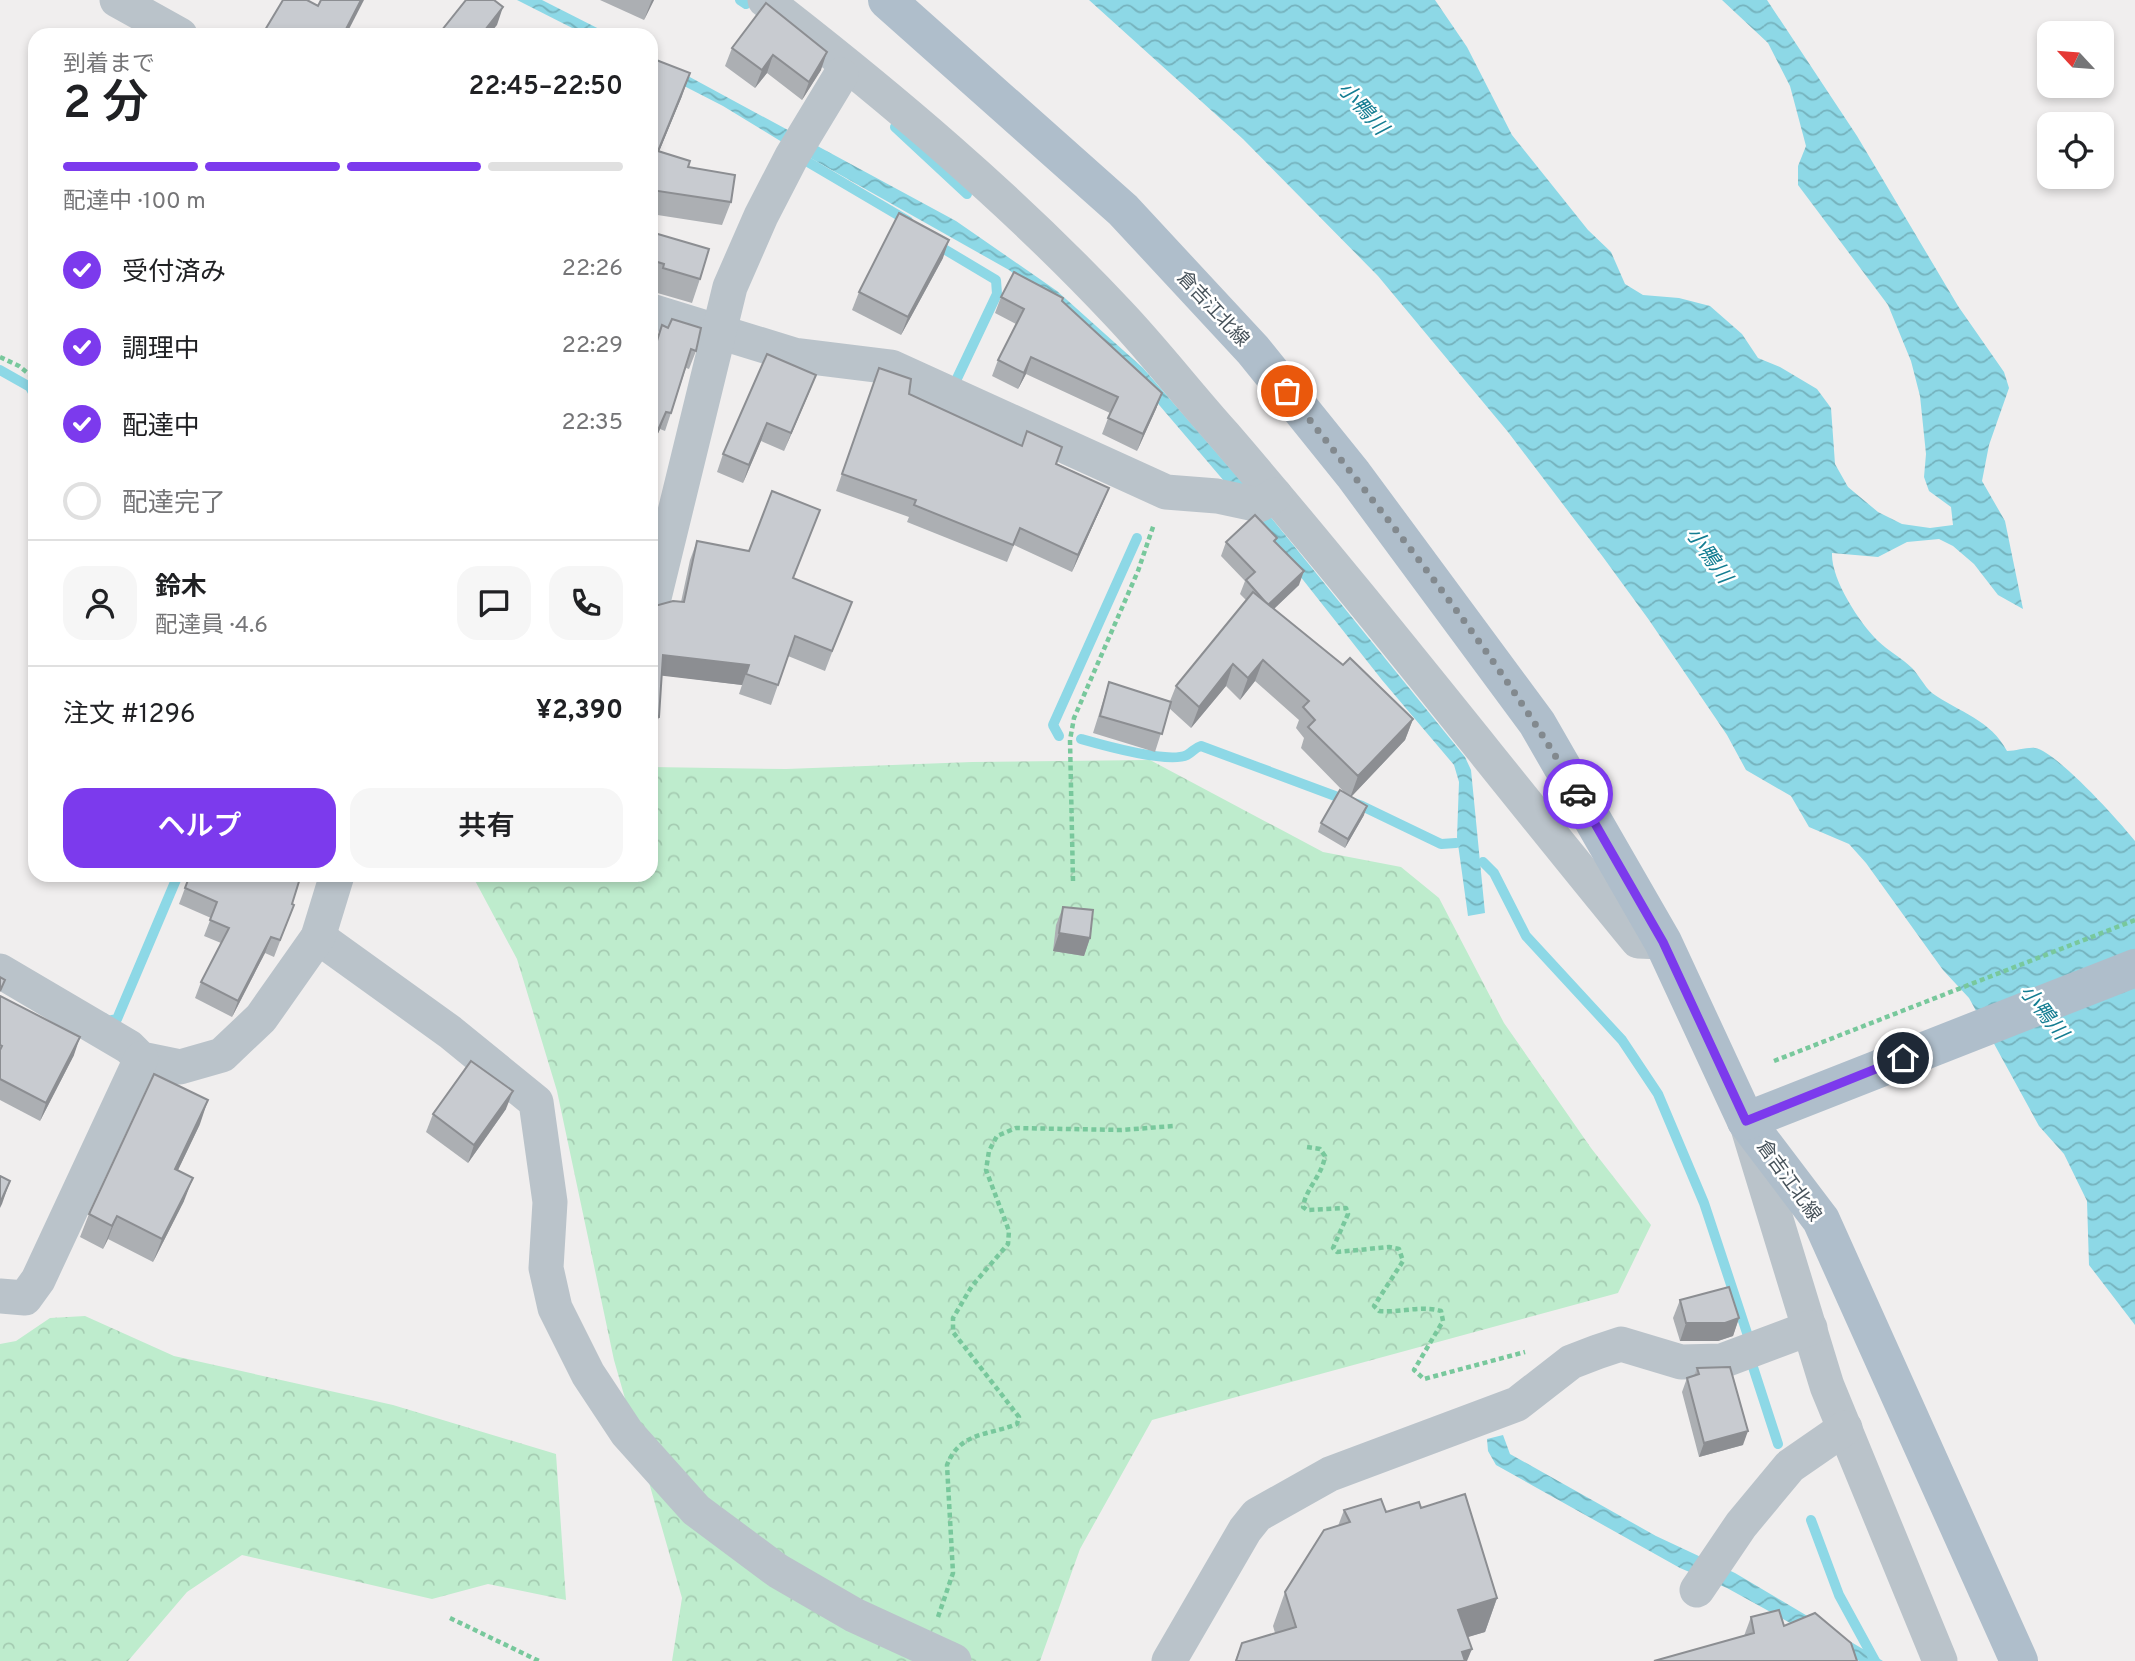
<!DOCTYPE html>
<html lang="ja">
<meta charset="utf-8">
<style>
body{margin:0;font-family:Overpass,"Noto Sans JP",sans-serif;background:#f6f6f6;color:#202124;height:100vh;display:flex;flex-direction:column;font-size:26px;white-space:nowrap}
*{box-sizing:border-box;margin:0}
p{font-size:23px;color:#757577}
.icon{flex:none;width:38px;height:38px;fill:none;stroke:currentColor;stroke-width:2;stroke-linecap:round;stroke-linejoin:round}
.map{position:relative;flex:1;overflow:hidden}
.side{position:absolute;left:28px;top:28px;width:630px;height:854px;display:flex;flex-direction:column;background:#fff;border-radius:21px;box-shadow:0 4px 10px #0003}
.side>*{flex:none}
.needle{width:46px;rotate:296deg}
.buttons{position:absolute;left:2037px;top:21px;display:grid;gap:14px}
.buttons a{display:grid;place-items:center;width:77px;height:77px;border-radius:14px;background:#fff;box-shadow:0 4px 10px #0003;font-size:35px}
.pin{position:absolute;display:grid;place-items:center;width:60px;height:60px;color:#fff;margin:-30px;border:4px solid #fff;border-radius:50%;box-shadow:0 2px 7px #0007}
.courier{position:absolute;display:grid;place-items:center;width:70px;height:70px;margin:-35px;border:5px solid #7c3aed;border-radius:50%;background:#fff;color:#222;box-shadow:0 2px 9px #0007}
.summary em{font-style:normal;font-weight:600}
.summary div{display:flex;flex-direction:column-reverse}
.summary{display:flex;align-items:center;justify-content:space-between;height:119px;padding:0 35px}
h1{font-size:46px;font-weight:600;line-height:52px}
.bar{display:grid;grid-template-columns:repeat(4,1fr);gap:10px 7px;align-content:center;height:84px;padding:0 35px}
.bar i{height:9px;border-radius:5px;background:#e0e0e0}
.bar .active{background:#7c3aed}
.bar p{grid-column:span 4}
.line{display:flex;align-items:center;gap:18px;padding:0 35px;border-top:2px solid #e0e0e0}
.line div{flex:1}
.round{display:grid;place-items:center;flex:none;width:74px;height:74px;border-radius:21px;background:#f6f6f6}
ol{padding:0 35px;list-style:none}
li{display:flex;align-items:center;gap:21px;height:77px}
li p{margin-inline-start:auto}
li .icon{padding:7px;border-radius:50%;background:#7c3aed;color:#fff;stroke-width:4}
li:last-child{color:#757577}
li i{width:38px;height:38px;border:4px solid #e0e0e0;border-radius:50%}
.cta{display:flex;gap:14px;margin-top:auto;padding:14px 35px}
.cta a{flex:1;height:80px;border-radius:21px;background:#7c3aed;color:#fff;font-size:28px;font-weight:600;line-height:80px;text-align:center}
.cta a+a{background:#f6f6f6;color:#202124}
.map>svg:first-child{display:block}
.forest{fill:url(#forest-crowns)}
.water{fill:url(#water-waves)}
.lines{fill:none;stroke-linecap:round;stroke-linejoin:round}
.stream{stroke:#8dd8e6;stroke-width:10}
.path{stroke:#78c89c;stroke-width:4.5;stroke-dasharray:5 3.5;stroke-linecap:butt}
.minor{stroke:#bac3ca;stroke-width:35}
.major{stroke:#afbecb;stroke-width:38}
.wall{fill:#acafb3}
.shaded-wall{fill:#8c8e92}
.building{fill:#c8cbd0;stroke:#8c8e92;stroke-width:2}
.done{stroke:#82898e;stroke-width:7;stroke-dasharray:0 12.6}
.route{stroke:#7c3aed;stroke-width:9}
.labels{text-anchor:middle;stroke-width:5;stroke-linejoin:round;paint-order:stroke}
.street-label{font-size:19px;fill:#47525a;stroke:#fff}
.water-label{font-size:21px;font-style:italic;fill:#147d92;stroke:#fff}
</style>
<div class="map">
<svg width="2135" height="1661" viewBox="0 0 2135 1661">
<defs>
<pattern id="forest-crowns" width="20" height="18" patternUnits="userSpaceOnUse" patternTransform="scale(1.75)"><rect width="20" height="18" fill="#beeccd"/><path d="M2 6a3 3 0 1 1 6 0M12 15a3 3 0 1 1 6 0" fill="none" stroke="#a5ccb2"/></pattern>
<pattern id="water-waves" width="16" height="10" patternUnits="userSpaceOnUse" patternTransform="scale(1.75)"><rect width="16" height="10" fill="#8dd8e6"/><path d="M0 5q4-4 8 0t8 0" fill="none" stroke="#75b2bd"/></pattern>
</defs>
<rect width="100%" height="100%" fill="#f0eeee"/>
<!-- forest -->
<g class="forest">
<path d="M1150,760l173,92 78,15 38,31 65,125 87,125 60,77 -33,68 -466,127 -72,129 -40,112h-368l10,-63 -68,-238 -57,-269 -40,-132 -45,-84h179v-108l135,2 186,-7z"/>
<path d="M85,1316l89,40 219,49 163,49 10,146 -78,-16 -56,15 -190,-44 -55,37 -59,69h-128v-317l16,-3 34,-23z"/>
</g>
<!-- water -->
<g class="water">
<path d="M517,0h25l69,35h-25z"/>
<path d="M1089,0h346l32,47 45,88 76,95 23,22 14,32 18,11 36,3 31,8 32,28 16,24 22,9 37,22 14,19 4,56 13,23 30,25 24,12 28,4 23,-3 -2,-18 -22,-16 -5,-14 2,-23 -6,-58 -9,-35 -23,-56 -90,-120v-19l8,-20 -16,-60 -22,-43 -46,-43h45l90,136 101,170 46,66 5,16 -20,57 -7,36 23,40 18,88 -25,-14 -24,-31 -21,-18 -14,-7 -32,3 -29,15 -46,-4c-1,26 27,69 46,88 10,10 24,17 34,27 7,7 12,18 20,25 27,19 59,27 75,58 9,0 20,-4 28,-3 21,3 85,74 100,93v484l-46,-60 -2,-64 -23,-47 -25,-28 -70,-128 -26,-28 -77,-107 -17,-19 -40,-17 -18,-31 -45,-26 -19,-35 -78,-115 -46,-63 -95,-125 -130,-156 -135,-137z"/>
<path d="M651,56l305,165 101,70 86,77 105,121 217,268 6,13 14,143 -17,3 -11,-79 2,-55 -5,-17 -72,-85 -146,-185 -111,-130 -59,-52 -57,-43 -227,-128 -59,-36 -72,-37z"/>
<path d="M1503,1435l7,19 146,82 79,37 148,88h-24l-132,-73 -47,-20 -184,-103 -8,-14 -1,-12z"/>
</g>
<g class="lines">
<!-- stream -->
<g class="stream">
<path d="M740,0l6,4"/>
<path d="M895,127l72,67"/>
<path d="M801,158l107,63"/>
<path d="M938,241l1,5 57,34 1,14 -45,95"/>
<path d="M0,370l30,17 5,9"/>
<path d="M1059,736l-6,-11 84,-187"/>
<path d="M1081,739c21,6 87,25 106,16 6,-3 7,-7 14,-9l161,60 79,38 15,-1"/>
<path d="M1483,862l11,11 32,63 96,104 36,54 46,109 44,133"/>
<path d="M104,1018l4,3 9,-2 61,-144"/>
<path d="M1752,1364l26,80"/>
<path d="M1811,1520l28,75 36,66"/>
</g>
<!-- path -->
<g class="path">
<path d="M0,357l19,9 16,13"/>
<path d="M1073,881l-3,-141 4,-22 64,-147 16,-47"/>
<path d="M1774,1061l361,-141"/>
<path d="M1307,1147l13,2 5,7c-3,20 -19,32 -22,51l4,3 39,-2 2,6 -15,34 4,4 52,-5 10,2 4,12 -29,45 5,5c20,2 43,-6 62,0l2,10 -29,49 10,9 101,-27"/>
<path d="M938,1617l15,-44 -6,-108c13,-33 39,-29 70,-41l2,-7 -66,-85v-14l19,-32 36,-42 1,-13 -23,-61 3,-19 8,-15 19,-8 105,2 53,-4"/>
<path d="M450,1618l89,43"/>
</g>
<!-- minor -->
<g class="minor">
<path d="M117,0l63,35"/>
<path d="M765,0c124,96 245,198 353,313 37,39 70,82 106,122 142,165 275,337 414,506l25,1"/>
<path d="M651,311l143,44 97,12 275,125 51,4 42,9 16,-10"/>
<path d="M652,606l78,-319 31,-71 31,-60 49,-81"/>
<path d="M318,937l132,95 86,70 14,100 -4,66 9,40 33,66 39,59 69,77 82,61 76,44 100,46"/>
<path d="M0,971l129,76 12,12 39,8 42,-12 39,-37 57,-81 19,-62"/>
<path d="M1748,1128l79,258 113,275"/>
<path d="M0,1296l25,2 13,-18 103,-221"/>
<path d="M1697,1590l44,-65 49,-59 55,-38"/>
<path d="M1169,1661l76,-131 12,-15 73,-41 187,-70 54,-42 26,-10 24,-8 60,18 41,-1 88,-33"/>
</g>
<!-- major -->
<g class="major">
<path d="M887,0l236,210 130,140 100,124 184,249 126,219 83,179 75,99 198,441"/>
<path d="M1746,1121l389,-153"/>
</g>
</g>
<!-- wall -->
<g class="wall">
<path d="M600,0h54l-10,20z"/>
<path d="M766,3l55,67 -19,30 -35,-27 -12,15 -30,-22 7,-18z"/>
<path d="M651,58l31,38 -23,55 29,16 43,35 -9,23 -71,-11z"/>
<path d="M651,232l49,47 -8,24 -38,-11 1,-4 -4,-2z"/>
<path d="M943,258l-42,77 -49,-25 7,-18z"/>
<path d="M1001,297l61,5 100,91 -6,16 -19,42 -35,-17 8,-21 -84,-39 -8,15 -26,-13 6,-16 18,-36 -21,-11z"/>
<path d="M662,325l34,26 -7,18 -3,-1 -21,63 -5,-2 -9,20v-92z"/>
<path d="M879,368l30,26 200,94 -7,17 -30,67 -58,-27 -7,17 -100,-40 2,-5 -73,-26z"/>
<path d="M816,375l-32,76 -23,-10 -18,42 -26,-11 6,-18z"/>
<path d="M820,510l-27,69 51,42 -19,50 -37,-15 -17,49 -32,-11 3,-9 -80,-10 -11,61v-133l4,3 26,-4 9,-42 7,-19 52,10z"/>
<path d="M1226,542h50l23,43 -25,24 69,56 70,54 -8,21 -54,57 13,18 -19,33 -27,-16 3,-9 24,-30 -44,-45 3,-10 -8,-10 3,-8 -44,-39 -15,19 -14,-14 -35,42 -22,-20 -14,44 -62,-19 16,-51 61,19 6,-15 70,-86 -6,-6 5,-13 -24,-25z"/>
<path d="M185,888l109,17 -20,52 -9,-4 -33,64 -37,-19 6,-16 20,-39 -17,-7 7,-18 -32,-14z"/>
<path d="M1063,907l27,31 -6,18 -31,-5 3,-26z"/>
<path d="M0,996l74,59 -34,66 -40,-21z"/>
<path d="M506,1109l-38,54 -42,-31 7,-18z"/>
<path d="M200,1124l-22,46 6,31 -31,61 -45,-23 -5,10 -23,-12 9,-23z"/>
<path d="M1680,1300l59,18 -6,18 -15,5h-38l-7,-23z"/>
<path d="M1697,1368l46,77 -44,12 -17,-65 5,-14 7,-2z"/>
<path d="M1421,1508l76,90 -12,34 -18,5v24h-232l7,-18 33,-10 -2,-7 12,-34 53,-66 6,-16 42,2z"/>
<path d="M1751,1617l33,9 -40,10z"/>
</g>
<!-- shaded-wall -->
<g class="shaded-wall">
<path d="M361,0h3l-18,35h-3z"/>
<path d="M652,0h2l-10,20 7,-18z"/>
<path d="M503,7l-6,18 -8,10h-8z"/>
<path d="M827,52l-6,18 -19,30 7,-18z"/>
<path d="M773,55l-6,18 -12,15 7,-18z"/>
<path d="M690,73l-8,23 -31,75 7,-20z"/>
<path d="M949,240l-6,18 -42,77 7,-18z"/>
<path d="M1031,357l-5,17 -8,15 6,-16z"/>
<path d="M816,375l-7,18 -25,58 7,-18z"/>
<path d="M1162,393l-6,16 -19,42 6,-17z"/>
<path d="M666,412l-6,17 -9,20v-3z"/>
<path d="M767,423l-6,18 -18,42 6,-18z"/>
<path d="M1109,488l-7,17 -30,67 6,-17z"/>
<path d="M1304,571l-5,14 -36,34 5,-14z"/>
<path d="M663,655l86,10 -7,20 -86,-10z"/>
<path d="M1263,660l-8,21 -15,19 8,-22z"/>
<path d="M1233,664l-7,22 -35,42 8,-21z"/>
<path d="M651,716l8,1 -7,19h-1z"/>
<path d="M1413,719l-8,21 -55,58 8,-22z"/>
<path d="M1367,806l-3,9 -19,33 3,-9z"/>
<path d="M1059,933l31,5 -6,18 -31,-5z"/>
<path d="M271,937l-6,16 -33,64 6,-16z"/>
<path d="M80,1037l-6,18 -34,66 6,-18z"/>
<path d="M513,1091l-7,18 -38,54 6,-18z"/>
<path d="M208,1100l-8,24 -33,69 8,-24z"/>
<path d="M193,1178l-9,23 -31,61 9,-23z"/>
<path d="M10,1181l-8,23 -2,4v-5z"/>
<path d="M117,1216l-9,23 -5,10 9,-23z"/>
<path d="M1739,1318l-6,18 -15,5h-38l6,-18z"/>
<path d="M1748,1431l-5,14 -44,12 5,-14z"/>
<path d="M1497,1598l-12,34 -40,12 13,-34z"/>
<path d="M1472,1649l-5,12h-8l3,-9z"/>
</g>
<!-- building -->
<g class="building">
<path d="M283,0h24l11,6 3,-6h40l-18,35h-81z"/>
<path d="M466,0h28l9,7 -22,28h-43z"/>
<path d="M766,3l61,49 -18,30 -36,-27 -11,15 -30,-22z"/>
<path d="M651,58l39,15 -32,78 32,10 -2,6 47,8 -4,27 -80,-12z"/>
<path d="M899,213l50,27 -41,77 -49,-25z"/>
<path d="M651,232l58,17 -9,30 -37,-11 1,-4 -13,-4z"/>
<path d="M1014,272l49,26 -1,3 100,92 -19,41 -35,-16 10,-21 -87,-40 -7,16 -26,-13 26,-51 -23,-12z"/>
<path d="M672,319l29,9 -5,23 -5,-2 -20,64 -5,-1 -15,34v-86l11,-35 6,3z"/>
<path d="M767,354l49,21 -25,58 -24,-10 -18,42 -26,-11z"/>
<path d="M879,368l32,11 -2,15 113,52 5,-15 35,16 -6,17 53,24 -31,67 -58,-27 -7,17 -99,-40 2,-5 -74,-26z"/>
<path d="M772,491l48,19 -27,68 59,24 -20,49 -37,-15 -17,49 -32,-11 3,-9 -86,-10 -4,62 -8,-1v-113l4,3 18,-5 11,1 13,-61 52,10z"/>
<path d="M1255,515l22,23 -3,3 30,30 -36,34 -22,-25 9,-8 -29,-30z"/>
<path d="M1253,592l90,73 7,-7 63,61 -55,57 -50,-49 7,-7 -12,-13 6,-6 -46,-41 -15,18 -15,-14 -34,43 -23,-21z"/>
<path d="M1109,682l62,20 -9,32 -62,-18z"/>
<path d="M1340,790l27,16 -19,33 -27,-16z"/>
<path d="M190,875h111l-9,29 2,1 -14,35 -9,-3 -33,64 -37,-19 28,-54 -19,-8 7,-18 -32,-14z"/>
<path d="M1063,907l30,3 -3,28 -31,-5z"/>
<path d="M0,977l5,3 -5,11z"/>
<path d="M0,996l80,41 -34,66 -46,-24v-29l2,-4 -2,-1z"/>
<path d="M471,1061l42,30 -39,54 -41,-31z"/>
<path d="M154,1074l54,26 -33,69 18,9 -31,61 -45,-23 -5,10 -23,-12z"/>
<path d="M0,1176l10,5 -10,22z"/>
<path d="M1729,1287l10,31 -14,5h-39l-6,-23z"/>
<path d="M1730,1367l18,64 -44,12 -17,-65 12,-4 -2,-6z"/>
<path d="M1465,1494l32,104 -39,12 14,39 -10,3 3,9h-229l6,-18 54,-16 -11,-35 39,-62 26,-8 -6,-12 37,-11 5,13 33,-10 2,6z"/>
<path d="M1779,1610l5,16 31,-13 36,30 6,18h-203l100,-28 -3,-16z"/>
</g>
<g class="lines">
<!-- done -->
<path class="done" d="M1287,391c101,129 209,261 291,403"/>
<!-- route -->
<path class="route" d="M1578,794l85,148 83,179 157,-63"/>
</g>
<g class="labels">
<!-- street labels -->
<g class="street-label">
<text transform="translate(1214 308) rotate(47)" y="7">倉吉江北線</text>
<text transform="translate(1790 1180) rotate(54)" y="7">倉吉江北線</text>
</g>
<!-- water labels -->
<g class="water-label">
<text transform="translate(1363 108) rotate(48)" y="7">小鴨川</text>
<text transform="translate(1709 555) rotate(55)" y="7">小鴨川</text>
<text transform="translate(2044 1012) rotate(52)" y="7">小鴨川</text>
</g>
</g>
</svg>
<div class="buttons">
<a><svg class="needle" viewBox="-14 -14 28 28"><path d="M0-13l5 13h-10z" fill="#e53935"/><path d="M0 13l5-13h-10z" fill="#757577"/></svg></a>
<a><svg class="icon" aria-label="locate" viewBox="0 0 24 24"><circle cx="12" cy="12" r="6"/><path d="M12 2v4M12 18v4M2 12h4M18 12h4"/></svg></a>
</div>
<div class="pin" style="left:1287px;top:391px;background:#ea580c"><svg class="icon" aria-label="bag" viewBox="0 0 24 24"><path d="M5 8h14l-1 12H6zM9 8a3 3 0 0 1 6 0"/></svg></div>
<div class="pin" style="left:1903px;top:1058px;background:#1f2937"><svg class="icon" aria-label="home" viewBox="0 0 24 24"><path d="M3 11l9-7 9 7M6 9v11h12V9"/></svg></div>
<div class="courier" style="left:1578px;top:794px"><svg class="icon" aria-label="car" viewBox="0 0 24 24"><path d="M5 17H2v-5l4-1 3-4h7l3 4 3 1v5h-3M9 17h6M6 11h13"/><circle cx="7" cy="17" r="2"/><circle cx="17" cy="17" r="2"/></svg></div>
<section class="side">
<div class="summary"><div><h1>2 分</h1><p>到着まで</p></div><em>22:45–22:50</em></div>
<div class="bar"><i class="active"></i><i class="active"></i><i class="active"></i><i></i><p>配達中 · 100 m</p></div>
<ol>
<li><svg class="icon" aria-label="check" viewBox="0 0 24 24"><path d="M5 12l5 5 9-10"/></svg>受付済み<p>22:26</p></li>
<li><svg class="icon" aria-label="check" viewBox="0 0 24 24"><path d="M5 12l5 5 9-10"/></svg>調理中<p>22:29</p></li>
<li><svg class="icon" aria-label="check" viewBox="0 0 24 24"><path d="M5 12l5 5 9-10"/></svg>配達中<p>22:35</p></li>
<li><i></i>配達完了</li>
</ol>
<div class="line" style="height:126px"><a class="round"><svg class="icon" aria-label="person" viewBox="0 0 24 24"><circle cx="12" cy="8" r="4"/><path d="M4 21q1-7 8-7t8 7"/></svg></a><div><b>鈴木</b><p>配達員 · 4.6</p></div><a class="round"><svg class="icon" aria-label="chat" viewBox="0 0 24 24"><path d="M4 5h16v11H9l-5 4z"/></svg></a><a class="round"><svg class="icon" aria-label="phone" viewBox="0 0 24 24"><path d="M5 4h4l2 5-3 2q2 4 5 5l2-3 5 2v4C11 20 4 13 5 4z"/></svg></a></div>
<div class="line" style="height:91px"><div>注文 #1296</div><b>¥2,390</b></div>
<div class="cta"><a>ヘルプ</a><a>共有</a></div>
</section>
</div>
